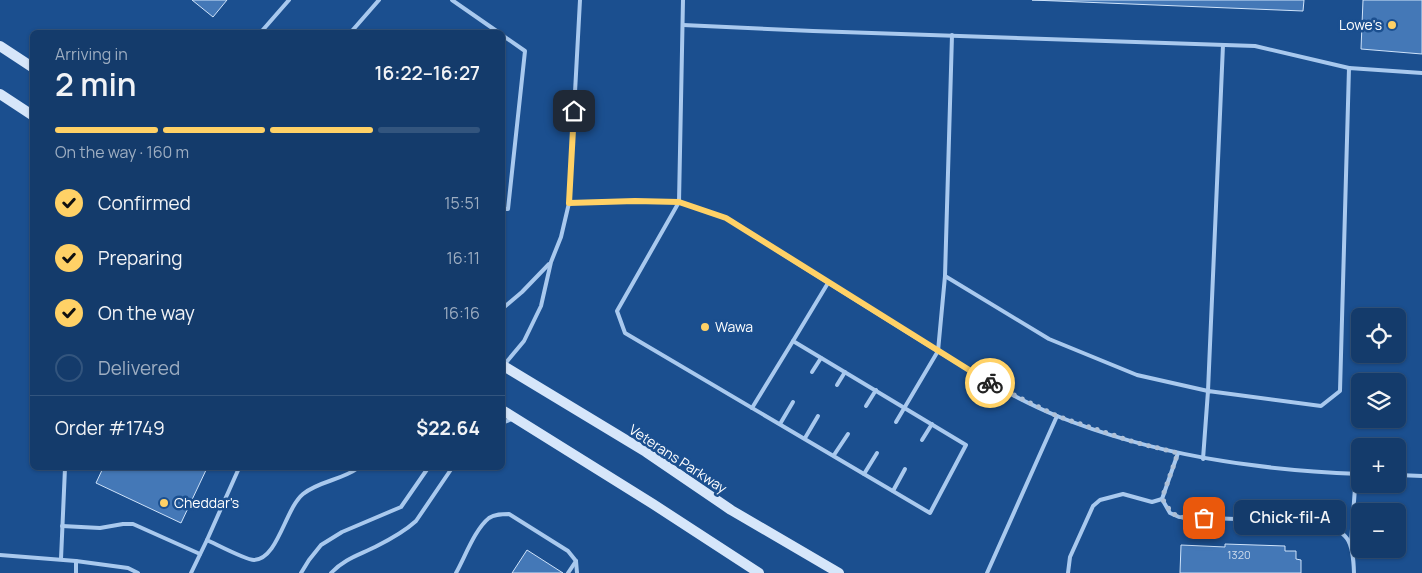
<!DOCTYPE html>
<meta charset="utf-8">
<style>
body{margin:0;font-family:Manrope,sans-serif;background:#1d4271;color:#f1f3f6;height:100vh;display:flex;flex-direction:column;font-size:19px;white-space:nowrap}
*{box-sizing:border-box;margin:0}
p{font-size:16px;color:#9dadc1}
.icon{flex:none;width:28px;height:28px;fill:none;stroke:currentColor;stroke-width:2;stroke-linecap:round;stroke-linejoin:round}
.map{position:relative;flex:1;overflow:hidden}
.drawer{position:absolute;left:30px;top:30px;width:475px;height:440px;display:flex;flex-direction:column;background:#143b6b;border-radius:8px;box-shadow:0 1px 4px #0004,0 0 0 1px #33557e}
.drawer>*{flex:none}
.fabs{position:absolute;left:1351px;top:308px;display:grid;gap:10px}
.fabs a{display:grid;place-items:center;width:55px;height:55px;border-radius:8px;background:#143b6b;box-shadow:0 1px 4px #0004,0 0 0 1px #33557e;font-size:25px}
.pin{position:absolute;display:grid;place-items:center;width:42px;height:42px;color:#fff;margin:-21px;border-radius:10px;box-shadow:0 2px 8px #0006}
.courier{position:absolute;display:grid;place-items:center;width:50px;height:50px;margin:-25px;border:4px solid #ffd166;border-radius:50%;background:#fff;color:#222;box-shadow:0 1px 6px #0007}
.bubble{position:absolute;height:35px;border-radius:8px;background:#143b6b;box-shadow:0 1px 4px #0004,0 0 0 1px #33557e;font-size:16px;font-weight:600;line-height:35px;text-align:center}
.overview em{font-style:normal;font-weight:600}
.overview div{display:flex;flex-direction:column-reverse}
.overview{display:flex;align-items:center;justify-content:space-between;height:85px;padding:0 25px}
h1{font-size:32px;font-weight:600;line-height:38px}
.bar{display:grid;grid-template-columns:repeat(4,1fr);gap:8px 5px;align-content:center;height:60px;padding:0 25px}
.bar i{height:6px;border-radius:4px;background:#33557e}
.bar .selected{background:#ffd166}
.bar p{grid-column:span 4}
.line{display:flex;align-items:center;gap:12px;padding:0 25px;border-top:1px solid #33557e}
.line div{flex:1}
ol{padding:0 25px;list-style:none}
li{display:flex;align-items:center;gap:15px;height:55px}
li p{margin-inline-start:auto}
li .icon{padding:5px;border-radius:50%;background:#ffd166;color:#111;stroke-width:4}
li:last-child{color:#9dadc1}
li i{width:28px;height:28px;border:2px solid #33557e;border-radius:50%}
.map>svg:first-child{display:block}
.building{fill:#4478b7;stroke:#cfe3fa}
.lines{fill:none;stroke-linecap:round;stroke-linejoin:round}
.service{stroke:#a9c9ee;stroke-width:4}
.secondary{stroke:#d6e6fa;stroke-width:10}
.done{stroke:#afc1d8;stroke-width:5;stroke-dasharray:0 9}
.route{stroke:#ffd166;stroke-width:6}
.poi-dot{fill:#ffd166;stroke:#1b4f8f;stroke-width:2}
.labels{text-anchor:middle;stroke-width:5;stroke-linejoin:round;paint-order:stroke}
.number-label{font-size:11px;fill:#d0dded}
.poi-label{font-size:14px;fill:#fff;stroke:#1b4f8f;text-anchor:start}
.street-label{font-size:14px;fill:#fff;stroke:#1b4f8f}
</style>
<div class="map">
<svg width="1422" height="573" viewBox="0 0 1422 573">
<rect width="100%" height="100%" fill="#1b4f8f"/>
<!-- building -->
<g class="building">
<path d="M192,0h35l-14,17z"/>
<path d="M1032,0h272l-1,11z"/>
<path d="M1363,0h59v54l-61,-5z"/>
<path d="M103,468h104l-26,55 -85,-40z"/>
<path d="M1225,544l60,2v5h11v8l5,1v13h-121l1,-28 44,2z"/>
<path d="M527,550l36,23h-51z"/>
</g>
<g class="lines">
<!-- service -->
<g class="service">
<path d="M452,0l46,32"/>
<path d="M683,0l-4,202 -62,109 8,22 305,180 36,-68 -173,-104 35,-58"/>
<path d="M683,25l130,6 442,15 94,22"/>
<path d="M261,32l28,-32"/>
<path d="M351,32l28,-32"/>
<path d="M502,35l23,16 -17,158h-6"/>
<path d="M952,35l-7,241 104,63 88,36 71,16 15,-346"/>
<path d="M569,203l66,-2 44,1 47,16c62,40 124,78 186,117 47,29 94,60 145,81 97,39 199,54 303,58"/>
<path d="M502,309l20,-17 27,-28"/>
<path d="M504,365l20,-24 17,-35 10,-44 10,-25 8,-34 11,-203"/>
<path d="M812,372l9,-14"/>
<path d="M837,385l8,-13"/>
<path d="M866,406l10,-16"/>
<path d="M752,408l41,-67"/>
<path d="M896,422l42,-71 7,-75"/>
<path d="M502,423l10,-4"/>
<path d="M780,424l13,-22"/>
<path d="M805,438l13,-22"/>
<path d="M922,440l10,-16"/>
<path d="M1178,453l-16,46 8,14 9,4 139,5c31,10 35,18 36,51"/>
<path d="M834,455l14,-21"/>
<path d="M1203,459l5,-68 113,15 19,-15 9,-323 73,5"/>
<path d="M239,468l-32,72c9,4 39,20 47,20 24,-1 31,-51 49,-66 16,-13 39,-14 55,-26"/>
<path d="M864,474l13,-21"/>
<path d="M1398,475l24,1"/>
<path d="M893,491l12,-22"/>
<path d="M62,526l38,2 23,-4h10l67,30"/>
<path d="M1351,543l5,-69"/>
<path d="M0,555l76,6 52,7 10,5"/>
<path d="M61,559l4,-91"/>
<path d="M76,573v-12"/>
<path d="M191,573l16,-33"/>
<path d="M301,573l8,-13 12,-15 21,-13 59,-25 27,-39"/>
<path d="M331,573c13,-14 28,-18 44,-26 14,-7 30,-16 41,-26l36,-53"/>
<path d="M456,573c9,-16 19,-44 33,-55 6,-4 13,-4 20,-4l59,37 8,10 1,12"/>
<path d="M568,573l8,-12"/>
<path d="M987,573l70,-157"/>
<path d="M1068,573l2,-16 23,-51 7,-6 23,-6 29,8 10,-3"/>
</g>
<!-- secondary -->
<g class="secondary">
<path d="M0,46l32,21"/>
<path d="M0,94l32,21"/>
<path d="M502,365l144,87 85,58 108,63"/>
<path d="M502,410l151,94 106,69"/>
</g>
</g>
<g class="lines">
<!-- done -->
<path class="done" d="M990,383l67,33 77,26 44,11 -16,45c13,23 17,19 42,20"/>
<!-- route -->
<path class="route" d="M574,111l-5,92 66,-2 44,1 47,16 264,165"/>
</g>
<!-- markers -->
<g class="poi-dot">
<circle cx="1392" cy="25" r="5"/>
<circle cx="705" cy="327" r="5"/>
<circle cx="164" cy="503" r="5"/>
</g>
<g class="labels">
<!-- number labels -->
<g class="number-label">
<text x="1239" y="559">1320</text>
</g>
<!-- poi labels -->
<g class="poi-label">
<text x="1382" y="30" text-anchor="end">Lowe's</text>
<text x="715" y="332">Wawa</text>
<text x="174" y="508">Cheddar's</text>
</g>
<!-- street labels -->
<g class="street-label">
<text transform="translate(678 459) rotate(33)" y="5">Veterans Parkway</text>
</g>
</g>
</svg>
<div class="fabs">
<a><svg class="icon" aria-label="locate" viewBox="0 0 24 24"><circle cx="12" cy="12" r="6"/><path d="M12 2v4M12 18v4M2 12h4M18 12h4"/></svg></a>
<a><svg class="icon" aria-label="layers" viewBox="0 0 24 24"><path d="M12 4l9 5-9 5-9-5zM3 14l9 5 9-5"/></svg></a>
<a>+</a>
<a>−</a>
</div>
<div class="pin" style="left:1204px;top:518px;background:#ea580c"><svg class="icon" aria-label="bag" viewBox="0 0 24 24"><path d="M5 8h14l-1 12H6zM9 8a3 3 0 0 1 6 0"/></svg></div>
<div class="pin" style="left:574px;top:111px;background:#1f2937"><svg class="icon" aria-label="home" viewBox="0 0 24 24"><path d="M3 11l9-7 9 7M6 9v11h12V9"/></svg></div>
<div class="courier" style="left:990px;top:383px"><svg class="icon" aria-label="bike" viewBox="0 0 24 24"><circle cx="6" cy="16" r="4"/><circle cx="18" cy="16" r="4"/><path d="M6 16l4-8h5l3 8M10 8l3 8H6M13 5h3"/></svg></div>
<div class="bubble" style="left:1234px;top:500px;width:112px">Chick-fil-A</div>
<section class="drawer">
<div class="overview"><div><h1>2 min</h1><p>Arriving in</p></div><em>16:22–16:27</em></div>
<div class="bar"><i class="selected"></i><i class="selected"></i><i class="selected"></i><i></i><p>On the way · 160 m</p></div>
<ol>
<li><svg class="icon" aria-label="check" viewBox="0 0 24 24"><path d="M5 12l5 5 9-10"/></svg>Confirmed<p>15:51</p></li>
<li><svg class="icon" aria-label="check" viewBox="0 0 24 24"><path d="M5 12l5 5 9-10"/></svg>Preparing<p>16:11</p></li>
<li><svg class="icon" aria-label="check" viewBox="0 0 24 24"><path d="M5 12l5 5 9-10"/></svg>On the way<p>16:16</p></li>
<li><i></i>Delivered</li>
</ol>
<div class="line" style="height:65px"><div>Order #1749</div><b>$22.64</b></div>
</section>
</div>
